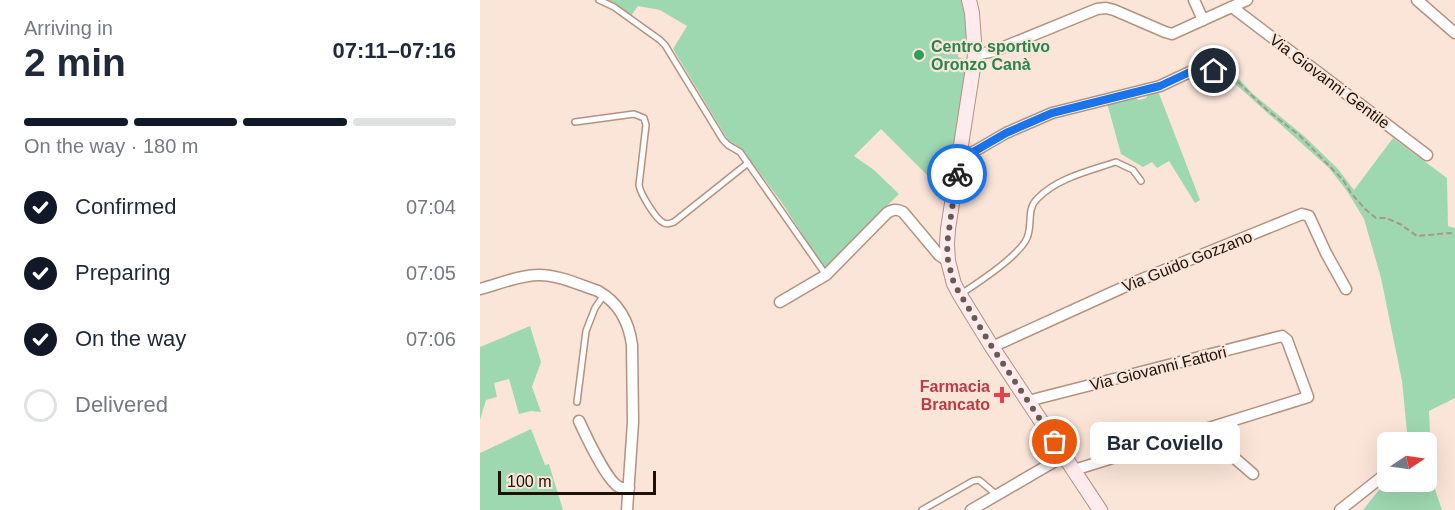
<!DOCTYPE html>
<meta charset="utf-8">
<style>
body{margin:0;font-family:Helvetica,sans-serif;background:#f2f2f3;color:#1f2937;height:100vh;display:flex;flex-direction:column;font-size:22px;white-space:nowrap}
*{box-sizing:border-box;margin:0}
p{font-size:20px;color:#747a83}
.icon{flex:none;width:33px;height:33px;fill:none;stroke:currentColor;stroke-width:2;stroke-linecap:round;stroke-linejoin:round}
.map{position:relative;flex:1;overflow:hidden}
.details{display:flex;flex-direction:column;background:#fff;width:480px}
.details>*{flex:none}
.needle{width:39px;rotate:77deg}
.controls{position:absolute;left:897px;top:432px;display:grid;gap:12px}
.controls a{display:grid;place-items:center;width:60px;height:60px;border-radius:9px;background:#fff;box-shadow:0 6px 24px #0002;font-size:30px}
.scale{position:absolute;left:18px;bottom:15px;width:158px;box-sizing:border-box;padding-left:6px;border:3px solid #1c1009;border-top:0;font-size:16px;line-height:21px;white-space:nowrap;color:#1c1009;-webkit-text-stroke:4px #fbe5d9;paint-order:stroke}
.pin{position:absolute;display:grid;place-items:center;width:51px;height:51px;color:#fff;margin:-26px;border:3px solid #fff;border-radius:50%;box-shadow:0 2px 6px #0007}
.courier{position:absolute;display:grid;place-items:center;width:60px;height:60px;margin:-30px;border:4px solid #1a73e8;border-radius:50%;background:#fff;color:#222;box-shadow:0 2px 8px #0007}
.bubble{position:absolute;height:42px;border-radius:9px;background:#fff;box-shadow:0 6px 24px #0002;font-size:20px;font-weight:800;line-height:42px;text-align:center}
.summary em{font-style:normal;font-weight:800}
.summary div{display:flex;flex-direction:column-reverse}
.summary{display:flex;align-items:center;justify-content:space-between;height:102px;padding:0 24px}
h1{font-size:39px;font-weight:800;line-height:45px}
.bar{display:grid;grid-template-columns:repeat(4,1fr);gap:9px 6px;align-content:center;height:72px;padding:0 24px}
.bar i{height:8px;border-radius:4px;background:#e0e1e3}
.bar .selected{background:#111827}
.bar p{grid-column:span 4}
ol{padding:0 24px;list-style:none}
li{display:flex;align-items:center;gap:18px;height:66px}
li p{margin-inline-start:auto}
li .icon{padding:6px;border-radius:50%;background:#111827;color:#fff;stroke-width:4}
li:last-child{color:#747a83}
li i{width:33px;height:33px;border:3px solid #e0e1e3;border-radius:50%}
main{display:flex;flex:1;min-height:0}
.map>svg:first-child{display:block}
.green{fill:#9ed8b1}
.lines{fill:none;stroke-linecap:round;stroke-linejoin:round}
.lane-casing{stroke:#b39280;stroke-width:8}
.street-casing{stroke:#b39280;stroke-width:13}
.secondary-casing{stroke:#b39280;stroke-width:16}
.path{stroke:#a9968c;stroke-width:2;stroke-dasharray:6 3;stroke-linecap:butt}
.lane{stroke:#fff;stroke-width:5}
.street{stroke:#fff;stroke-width:10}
.secondary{stroke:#ffebee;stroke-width:14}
.done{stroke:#6a5b52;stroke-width:6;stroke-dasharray:0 10.8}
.route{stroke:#1a73e8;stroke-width:8}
.leisure-dot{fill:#2e9e5b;stroke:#fbe5d9;stroke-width:2}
.health-dot{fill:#e0444e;stroke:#fbe5d9;stroke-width:2}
.labels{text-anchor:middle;stroke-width:4.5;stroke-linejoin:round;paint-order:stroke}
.leisure-label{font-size:16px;font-weight:bold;fill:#27864d;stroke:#fbe5d9;text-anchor:start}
.street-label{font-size:16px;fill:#1c1009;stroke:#fbe5d9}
.health-label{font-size:16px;font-weight:bold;fill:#be3a42;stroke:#fbe5d9;text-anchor:end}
</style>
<main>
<section class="details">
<div class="summary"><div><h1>2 min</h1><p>Arriving in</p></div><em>07:11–07:16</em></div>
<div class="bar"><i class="selected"></i><i class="selected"></i><i class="selected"></i><i></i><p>On the way · 180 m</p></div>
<ol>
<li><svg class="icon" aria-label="check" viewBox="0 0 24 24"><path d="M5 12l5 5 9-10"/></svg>Confirmed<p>07:04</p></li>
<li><svg class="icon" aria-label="check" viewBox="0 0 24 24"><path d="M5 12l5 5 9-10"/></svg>Preparing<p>07:05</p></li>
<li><svg class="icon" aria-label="check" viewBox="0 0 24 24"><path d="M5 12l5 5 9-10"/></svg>On the way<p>07:06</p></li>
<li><i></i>Delivered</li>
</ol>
</section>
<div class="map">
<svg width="975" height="510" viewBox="0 0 975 510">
<rect width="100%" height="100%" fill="#fbe5d9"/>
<!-- green -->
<g class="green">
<path d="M128,0h353l4,17 2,24 -9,6v10l10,3 -21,135 -66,-66 -27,27 20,14 25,24 -61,60 -10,13 -5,-1 -41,-63 -40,-54 -14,-9 -55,-91 14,-23 -27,-16 -22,-4 -7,10 -14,-11z"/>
<path d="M740,70l20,10 13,14 51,42 34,33 16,21 39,-52 54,40 1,48 7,2v170l-26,13 2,43 -2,18 13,38h-79l24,-30 1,2h38v-40h-18l-6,-61 -21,-103 -17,-59 -17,-28 -18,-23 -97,-87 -14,-6z"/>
<path d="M678,91l42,109 -5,3 -26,-42 -12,7 -5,-6 -9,5 -22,-13 -14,-51 25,-6 7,3 7,-2 2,-4z"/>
<path d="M50,326l11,36 -9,25 9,25 -10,-1 -12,3 -10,-35 -15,4 3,14 -11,3 -6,20v-73z"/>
<path d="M51,429l14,36 4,-1 14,46h-83v-57z"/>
</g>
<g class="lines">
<defs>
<g id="lane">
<path d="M119,0l15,7 46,33 5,5 58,95 5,5 12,7 86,123"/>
<path d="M95,122l59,-8 10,4 2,7 -7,60c1,8 17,35 25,38 4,2 6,0 10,-1l74,-59"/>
<path d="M481,294c18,-12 58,-38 66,-56 6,-14 -1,-28 10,-39 20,-21 52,-28 79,-37l17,8 8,11"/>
<path d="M97,402l9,-71 9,-23 9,-13"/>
<path d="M442,510l51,-29 6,-1 18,15"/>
</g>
<g id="street">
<path d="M714,0l9,20"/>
<path d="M937,0l38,33"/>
<path d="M752,7l195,148"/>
<path d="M495,55l19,-4 103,-42 9,-1 8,2 51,22 7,2 75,-34"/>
<path d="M479,157l16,-6 31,-18 46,-20 108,-27 34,-16 7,-1 13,2"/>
<path d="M0,289c19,-5 40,-14 59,-14 20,0 41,10 59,16 21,12 31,31 34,54l1,77 -6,88"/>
<path d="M300,302l46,-27 61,-62c6,-4 10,-4 16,-1l36,43 9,6"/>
<path d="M512,347l143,-65 167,-68 7,2 17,37 20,36"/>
<path d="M548,401l254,-65 5,4 21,57 -234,73"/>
<path d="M99,421c6,13 28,60 40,66 1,1 8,1 10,1"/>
<path d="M722,430l51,44"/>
<path d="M491,510l93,-54"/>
<path d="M860,510l48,-38"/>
</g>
<path id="secondary" d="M489,0l3,13 3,42 -27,174 -1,15 1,17 6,23 6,11 32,52 108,163"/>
</defs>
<!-- lane casing -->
<use href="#lane" class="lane-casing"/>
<!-- street casing -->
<use href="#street" class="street-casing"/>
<!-- secondary casing -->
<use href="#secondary" class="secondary-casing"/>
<!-- path -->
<path class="path" d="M742,74l14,6 31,30 33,26 43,44 8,13 14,16 11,9h10l14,6 17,12 33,-3 5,1"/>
<!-- lane -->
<use href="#lane" class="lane"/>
<!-- street -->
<use href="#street" class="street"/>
<!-- secondary -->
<use href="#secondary" class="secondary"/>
</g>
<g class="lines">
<!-- done -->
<path class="done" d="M477,174l-10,70 1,17 6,23 38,63 63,95"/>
<!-- route -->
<path class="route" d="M477,174l2,-17 16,-6 31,-18 46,-20 108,-27 34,-16 7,-1 13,2"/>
</g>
<!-- markers -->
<circle class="leisure-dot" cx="439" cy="55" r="6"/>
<path class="health-dot" d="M519 386h6v6h6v6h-6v6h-6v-6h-6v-6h6z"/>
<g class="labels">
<!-- leisure labels -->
<g class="leisure-label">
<text x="451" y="52">Centro sportivo<tspan x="451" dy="18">Oronzo Canà</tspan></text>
</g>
<!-- street labels -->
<g class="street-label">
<text transform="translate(850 81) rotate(37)" y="6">Via Giovanni Gentile</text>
<text transform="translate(707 261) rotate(-22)" y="6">Via Guido Gozzano</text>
<text transform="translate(678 368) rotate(-14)" y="6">Via Giovanni Fattori</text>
</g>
<!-- health labels -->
<g class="health-label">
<text x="510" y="392">Farmacia<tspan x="510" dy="18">Brancato</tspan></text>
</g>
</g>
</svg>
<div class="controls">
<a><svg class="needle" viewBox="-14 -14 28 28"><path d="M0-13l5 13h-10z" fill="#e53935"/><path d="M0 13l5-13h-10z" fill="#747a83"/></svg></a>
</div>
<div class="scale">100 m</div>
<div class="pin" style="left:575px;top:442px;background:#ea580c"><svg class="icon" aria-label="bag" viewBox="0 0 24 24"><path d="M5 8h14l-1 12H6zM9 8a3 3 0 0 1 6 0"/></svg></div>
<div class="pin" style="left:734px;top:71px;background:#1f2937"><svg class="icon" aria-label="home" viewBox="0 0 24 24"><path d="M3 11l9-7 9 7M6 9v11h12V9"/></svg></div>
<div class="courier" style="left:477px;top:174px"><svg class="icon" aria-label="bike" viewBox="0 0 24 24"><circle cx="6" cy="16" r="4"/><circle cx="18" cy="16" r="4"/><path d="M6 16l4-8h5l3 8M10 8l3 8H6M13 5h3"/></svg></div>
<div class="bubble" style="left:610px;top:422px;width:150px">Bar Coviello</div>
</div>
</main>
